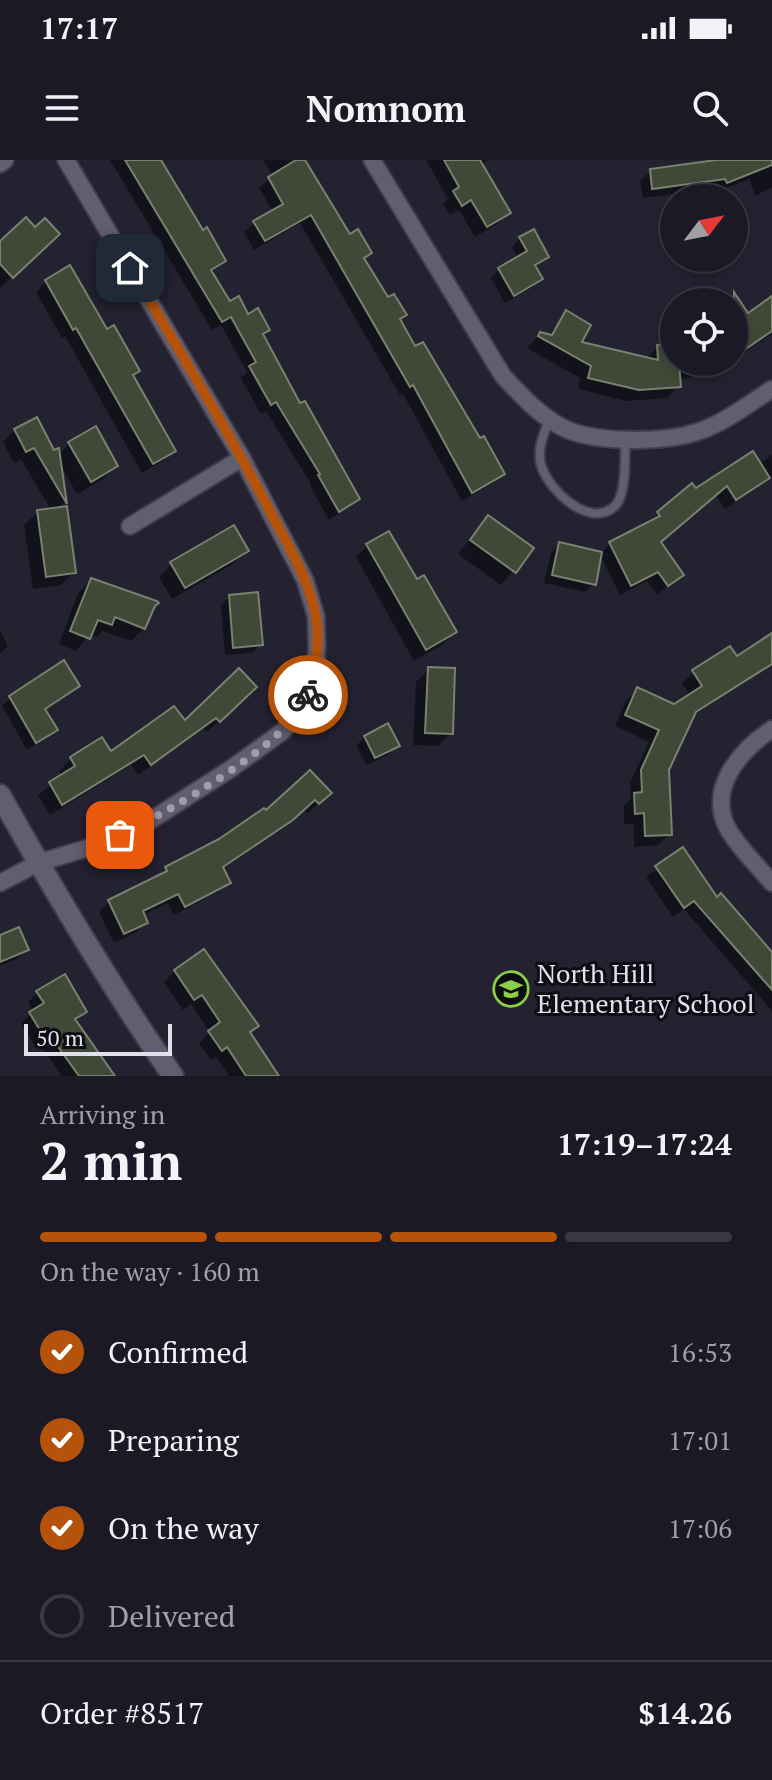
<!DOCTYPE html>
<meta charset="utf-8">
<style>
body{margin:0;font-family:"PT Serif",serif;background:#282632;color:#f1f3f6;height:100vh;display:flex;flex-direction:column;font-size:30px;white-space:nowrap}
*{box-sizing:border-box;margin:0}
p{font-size:26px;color:#a0a0a7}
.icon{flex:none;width:44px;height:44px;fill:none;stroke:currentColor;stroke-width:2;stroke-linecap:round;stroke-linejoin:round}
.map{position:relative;height:916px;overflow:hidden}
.drawer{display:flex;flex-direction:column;background:#1b1925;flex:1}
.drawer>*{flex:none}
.needle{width:52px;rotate:58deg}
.controls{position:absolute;left:660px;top:24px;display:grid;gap:16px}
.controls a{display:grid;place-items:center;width:88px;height:88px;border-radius:50%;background:#1b1925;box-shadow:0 4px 12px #0003,0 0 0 2px #393842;font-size:40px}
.scale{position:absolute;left:24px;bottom:20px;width:148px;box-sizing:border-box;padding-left:8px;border:4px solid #e2e0eb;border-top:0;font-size:22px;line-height:28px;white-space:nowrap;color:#e2e0eb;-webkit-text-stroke:6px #0d0c13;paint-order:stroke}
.pin{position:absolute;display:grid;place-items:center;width:68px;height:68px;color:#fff;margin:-34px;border-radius:16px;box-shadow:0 4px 12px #0006}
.courier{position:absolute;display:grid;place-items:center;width:80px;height:80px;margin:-40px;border:6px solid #b45309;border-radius:50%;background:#fff;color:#222;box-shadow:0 2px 10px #0007}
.head em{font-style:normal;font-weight:700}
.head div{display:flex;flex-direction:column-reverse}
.head{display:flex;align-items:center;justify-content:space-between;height:136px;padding:0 40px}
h1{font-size:52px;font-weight:700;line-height:60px}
.bar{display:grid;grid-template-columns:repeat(4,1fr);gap:12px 8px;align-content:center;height:96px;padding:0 40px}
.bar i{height:10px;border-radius:6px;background:#393842}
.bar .on{background:#b45309}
.bar p{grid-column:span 4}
.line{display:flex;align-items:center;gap:20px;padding:0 40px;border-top:2px solid #393842}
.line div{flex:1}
ol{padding:0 40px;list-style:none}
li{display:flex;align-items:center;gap:24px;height:88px}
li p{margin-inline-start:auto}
li .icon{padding:8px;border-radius:50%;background:#b45309;color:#fff;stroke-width:4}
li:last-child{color:#a0a0a7}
li i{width:44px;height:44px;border:4px solid #393842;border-radius:50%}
.status{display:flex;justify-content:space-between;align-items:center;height:56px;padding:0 40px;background:#1b1925;direction:ltr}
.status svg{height:22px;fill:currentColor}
header{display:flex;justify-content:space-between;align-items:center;height:104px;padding:0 40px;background:#1b1925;font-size:36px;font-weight:700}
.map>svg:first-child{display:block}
.shadow{fill:#0007}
.building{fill:#404938;stroke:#77826f;stroke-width:2}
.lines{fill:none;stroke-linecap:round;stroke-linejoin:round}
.service-casing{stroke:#413d4b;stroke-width:12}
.minor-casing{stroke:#413d4b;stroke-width:20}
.tertiary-casing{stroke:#413d4b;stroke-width:24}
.service{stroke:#625e72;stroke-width:8}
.minor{stroke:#625e72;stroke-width:16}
.tertiary{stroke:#625e72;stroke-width:20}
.done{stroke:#a09daa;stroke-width:8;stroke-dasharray:0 14.4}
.route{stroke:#b45309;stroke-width:10}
.labels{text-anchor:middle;stroke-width:6;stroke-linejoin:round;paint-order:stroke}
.poi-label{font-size:26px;fill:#e2e0eb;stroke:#0d0c13;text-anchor:start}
</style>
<div class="status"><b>17:17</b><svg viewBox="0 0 49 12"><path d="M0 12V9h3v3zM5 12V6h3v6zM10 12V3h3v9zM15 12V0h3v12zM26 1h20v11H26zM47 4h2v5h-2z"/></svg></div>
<header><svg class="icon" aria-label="menu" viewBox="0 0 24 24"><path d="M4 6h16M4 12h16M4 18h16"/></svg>Nomnom<svg class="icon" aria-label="search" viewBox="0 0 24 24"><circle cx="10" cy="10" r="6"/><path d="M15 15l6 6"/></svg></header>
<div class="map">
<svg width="772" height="916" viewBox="0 0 772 916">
<rect width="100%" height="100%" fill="#242131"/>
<!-- shadow -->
<g class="shadow">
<path d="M110,0h48l44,72 21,29 -13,11 19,32 39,26 -7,6 39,70 58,93 -10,9 -19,12 -19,-34 1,-2 -45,-73 -5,3 -20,-36 6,-6 -26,-47 -9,5z"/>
<path d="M263,0h40l46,77 20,16 -6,6 24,41 17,15 -5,5 15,29 89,124 -10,10 -31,18 -59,-107 -3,1 -100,-172 -46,27 -10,-18 10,-9 19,-11 -14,-24 14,-12z"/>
<path d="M426,0h62l-7,5 27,48 -11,11 -22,13 -16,-27 -9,5 -7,-11 5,-5z"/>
<path d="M722,0h50v27l-17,9 -6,-17 -33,13 -1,-4 -72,10 -3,-17 11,-10z"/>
<path d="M35,70l9,17 -44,41v-44z"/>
<path d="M520,78l27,18 -13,11 7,12 -9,8 -27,16 -14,-25 8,-9 19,-11 -6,-11z"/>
<path d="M70,108l36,64 31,39 -5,6 42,73 -10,10 -22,13 -77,-137 -3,2 -26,-46 10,-10z"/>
<path d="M772,137v37l-38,25v-51l14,8z"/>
<path d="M566,153l13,30 67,16 12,-12 16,-3v18h56l-17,11 -34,7v6l-12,12 -41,3 -48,-12 2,-11 -53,-30 13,-14 8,2z"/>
<path d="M15,270l43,25 11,-11 47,22 -13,13 -26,15 -18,-32 5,41 -5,6 15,63 -13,13 -28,4 -9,-64 14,-13 13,-2 -30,-51 -7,4 -11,-21z"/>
<path d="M772,295v23l-47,31 -9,-14 -57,47 22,33 -24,20 -10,-14 -27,14 -20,-40 -6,29 -9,8 -41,-9 7,-30 8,-8 42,8 9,-9 37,-19 44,-39 4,4 64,-26z"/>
<path d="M488,357l43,31 -30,37 -43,-31z"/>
<path d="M368,385l49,37 38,50 -12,12 -29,17 -58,-104z"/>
<path d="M246,391l-13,13 -61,35 -13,-22 13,-13z"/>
<path d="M91,420l53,48 -13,13 -28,-10 -6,6 -7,-3 -14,17 -17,-7 19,-51z"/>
<path d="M229,437l32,47 -9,9 -27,2 -4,-50z"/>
<path d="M0,470l8,16 -8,8z"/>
<path d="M772,475v30l-81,52 -24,53 3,64 -12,11 -24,2v-23h-10v-18l7,-7 -1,-16 19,-41 -34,-16 11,-25 12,-11 36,16 16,-10 -8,-13 12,-11 43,-13z"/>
<path d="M429,509l22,64 -13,13 -25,-1 3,-63z"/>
<path d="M78,526l-34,25 11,19 -8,8 -20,12 -25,-44 9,-8z"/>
<path d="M254,527l-47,45 -4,-4 -65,47 -7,-10 -81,50 -12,-20 24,-19 -3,-5 12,-12 31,-19 8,14 74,-31z"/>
<path d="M365,577l32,8 -8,9 -22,11 -11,-19z"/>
<path d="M329,632l-21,21 -5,-5 -22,22 -59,39 6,13 -10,10 -44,23 -6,-12 -26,12 4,7 -10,10 -22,11 -15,-31 10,-10 47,-23 10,-11z"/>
<path d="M682,690l34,50 56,55v56l-88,-102 -11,8 -27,-40z"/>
<path d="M0,777l26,13 -8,8 -18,8z"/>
<path d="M175,811l74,62 27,43h-47l-13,-19 -5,3 -12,-17 11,-11 -19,-28 -8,6 -19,-28z"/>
<path d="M38,832l46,20 -10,10 39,54h-51l-23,-33 -5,2 -13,-22 12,-11 -5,-10z"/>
</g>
<!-- building -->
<g class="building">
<path d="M125,0h36l42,70 4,-3 19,34 -15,9 19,31 9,-5 9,18 10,-6 12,22 -7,4 37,69 5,-2 55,98 -21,13 -21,-37 2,-1 -44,-72 -5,3 -22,-39 7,-4 -25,-45 -9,5z"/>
<path d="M296,0h9l45,74 8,-5 14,24 -8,5 24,39 6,-3 13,21 -7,4 15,27 8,-4 57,96 4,-2 21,38 -33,19 -59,-108 -3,2 -99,-172 -46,26 -12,-20 30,-17 -15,-27z"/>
<path d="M444,0h36l31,53 -24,14 -16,-27 -9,6 -9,-15 6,-4z"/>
<path d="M716,0h56v5l-45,18 -2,-4 -73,10 -2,-20z"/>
<path d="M26,57l9,10 10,-9 15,16 -47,44 -13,-14v-23z"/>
<path d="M534,69l15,28 -14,8 8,14 -29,17 -16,-28 29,-17 -8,-14z"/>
<path d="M70,105l37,64 7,-4 26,46 -7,4 43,76 -23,13 -77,-136 -3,2 -28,-50z"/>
<path d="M734,132l14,21 24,-17v35l-38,26z"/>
<path d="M566,150l25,15 -9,17 76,18 -1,-15 17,-3v20h5l2,25 -42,3 -51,-12 3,-12 -53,-30 2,-4 12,3z"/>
<path d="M37,257l17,33 5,-2 8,56 -33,-56 -8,4 -12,-23z"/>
<path d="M96,266l22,40 -27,16 -23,-40z"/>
<path d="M753,291l17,27 -34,22 -9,-14 -66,56 23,33 -16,11 -10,-14 -27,14 -22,-44 51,-26 -3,-4 35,-29 4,5z"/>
<path d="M67,346l9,67 -30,4 -9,-67z"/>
<path d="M488,355l46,33 -18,25 -46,-33z"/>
<path d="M234,365l15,26 -64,37 -15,-26z"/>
<path d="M389,371l28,48 7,-4 33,57 -31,18 -60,-106z"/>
<path d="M559,382l43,10 -6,33 -44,-10z"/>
<path d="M91,418l66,23 2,2 -4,3 -10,23 -30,-12 -3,8 -14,-5 -8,19 -20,-8z"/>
<path d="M258,432l5,53 -30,3 -4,-53z"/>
<path d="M772,473v31l-76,48 -27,58 3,65 -27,1 -1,-23 -9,1 -1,-21 8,-1 -1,-22 18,-40 -34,-15 12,-28 37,17 28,-18 -10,-16 38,-24 7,10z"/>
<path d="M64,500l16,26 -35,23 13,21 -22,13 -27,-47z"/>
<path d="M428,507l27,1 -2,66 -28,-1z"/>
<path d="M239,508l18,19 -37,35 -4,-4 -65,47 -7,-10 -82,50 -13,-23 26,-16 -5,-9 32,-20 9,14 63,-45 11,14z"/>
<path d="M388,563l12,23 -25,12 -11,-22z"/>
<path d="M310,610l22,23 -13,11 -4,-4 -22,20 -70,47 8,16 -46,24 -7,-13 -35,17 5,12 -24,11 -16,-34 59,-29 -2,-4 54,-28 45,-31 2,2z"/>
<path d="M683,687l34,50 4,-4 51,59v38l-78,-89 -10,7 -29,-42z"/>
<path d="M19,767l10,23 -29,12v-27z"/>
<path d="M204,789l55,77 -9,6 29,44h-33l-19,-29 -5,4 -14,-20 12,-9 -18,-27 -8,5 -20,-30z"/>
<path d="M65,814l22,38 -12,7 40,57h-36l-30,-42 -5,3 -15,-25 15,-9 -8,-12z"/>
</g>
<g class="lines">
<defs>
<path id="service" d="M549,260c-6,16 -13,32 -7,48 9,24 48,61 73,38 12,-12 10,-51 10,-67"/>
<g id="minor">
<path d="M372,0l131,216c17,18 33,36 55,49 31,19 105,18 139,7 27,-9 52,-28 75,-43"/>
<path d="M0,4l5,-4"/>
<path d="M130,366l112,-68"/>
<path d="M772,569c-31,21 -66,59 -44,100 11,19 30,37 44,54"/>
<path d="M0,723l38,-20 56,-17 51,-22 87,-56 51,-37 23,-28 9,-30 2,-27 -1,-30 -11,-36 -63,-122 -176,-298"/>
</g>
<path id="tertiary" d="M0,635c54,96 110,191 173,281"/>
</defs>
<!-- service casing -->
<use href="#service" class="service-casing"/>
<!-- minor casing -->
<use href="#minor" class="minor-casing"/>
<!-- tertiary casing -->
<use href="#tertiary" class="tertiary-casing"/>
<!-- service -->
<use href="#service" class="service"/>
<!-- minor -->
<use href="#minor" class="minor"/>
<!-- tertiary -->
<use href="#tertiary" class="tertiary"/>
</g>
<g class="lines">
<!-- done -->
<path class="done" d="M120,675c42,-19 176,-96 188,-140"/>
<!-- route -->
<path class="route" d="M130,108c49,82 99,164 143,249 16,31 37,64 43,100 4,27 0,53 -8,78"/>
</g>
<!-- icons -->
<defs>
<symbol id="school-ring" viewBox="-11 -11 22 22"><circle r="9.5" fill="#0d0c13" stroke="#8cce45" stroke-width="1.5"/><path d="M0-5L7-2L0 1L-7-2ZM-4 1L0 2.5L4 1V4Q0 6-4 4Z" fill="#8cce45"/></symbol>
</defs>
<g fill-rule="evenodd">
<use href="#school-ring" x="491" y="809" width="40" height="40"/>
</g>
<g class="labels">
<!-- poi labels -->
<g class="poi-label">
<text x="537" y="823">North Hill<tspan x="537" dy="30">Elementary School</tspan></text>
</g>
</g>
</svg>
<div class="controls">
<a><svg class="needle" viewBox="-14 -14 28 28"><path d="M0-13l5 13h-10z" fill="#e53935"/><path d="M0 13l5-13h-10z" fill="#a0a0a7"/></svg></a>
<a><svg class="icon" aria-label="locate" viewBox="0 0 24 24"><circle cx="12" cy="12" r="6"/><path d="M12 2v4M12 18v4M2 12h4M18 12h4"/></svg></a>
</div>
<div class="scale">50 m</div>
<div class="pin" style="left:120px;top:675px;background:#ea580c"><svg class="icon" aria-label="bag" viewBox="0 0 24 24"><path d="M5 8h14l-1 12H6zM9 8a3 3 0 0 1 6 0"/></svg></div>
<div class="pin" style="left:130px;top:108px;background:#1f2937"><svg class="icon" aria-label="home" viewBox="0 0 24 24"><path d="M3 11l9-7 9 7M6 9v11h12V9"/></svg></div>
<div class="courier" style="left:308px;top:535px"><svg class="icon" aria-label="bike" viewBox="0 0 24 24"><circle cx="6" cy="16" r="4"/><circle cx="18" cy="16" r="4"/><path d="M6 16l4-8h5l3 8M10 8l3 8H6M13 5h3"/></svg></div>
</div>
<section class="drawer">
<div class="head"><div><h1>2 min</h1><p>Arriving in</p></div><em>17:19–17:24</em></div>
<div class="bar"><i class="on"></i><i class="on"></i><i class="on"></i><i></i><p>On the way · 160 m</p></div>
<ol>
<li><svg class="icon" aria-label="check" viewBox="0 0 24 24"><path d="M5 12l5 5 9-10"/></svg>Confirmed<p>16:53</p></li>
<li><svg class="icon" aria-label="check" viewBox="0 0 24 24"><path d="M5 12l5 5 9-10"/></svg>Preparing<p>17:01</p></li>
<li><svg class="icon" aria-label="check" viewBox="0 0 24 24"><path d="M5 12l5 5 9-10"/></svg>On the way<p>17:06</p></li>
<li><i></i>Delivered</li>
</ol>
<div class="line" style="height:104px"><div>Order #8517</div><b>$14.26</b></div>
</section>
